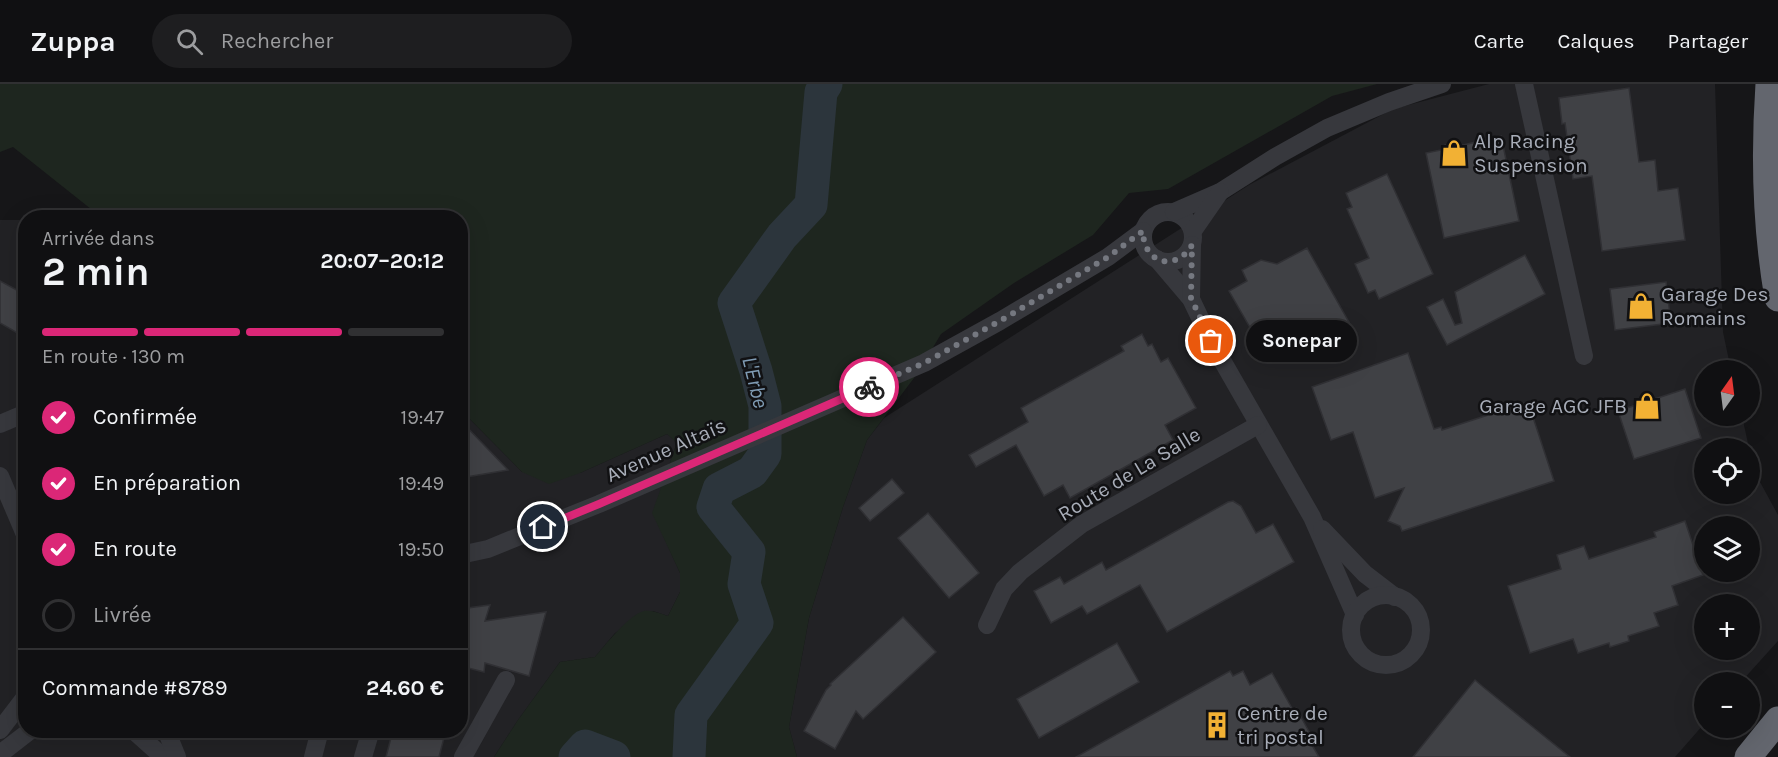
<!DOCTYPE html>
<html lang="fr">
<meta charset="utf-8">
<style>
body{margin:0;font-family:Karla,sans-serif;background:#1e1e20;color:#f1f3f6;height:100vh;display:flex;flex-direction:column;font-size:22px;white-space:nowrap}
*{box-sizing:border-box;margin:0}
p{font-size:20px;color:#9c9d9f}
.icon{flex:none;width:33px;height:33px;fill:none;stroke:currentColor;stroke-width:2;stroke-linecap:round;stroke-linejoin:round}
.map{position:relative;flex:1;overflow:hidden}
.drawer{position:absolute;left:18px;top:126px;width:450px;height:528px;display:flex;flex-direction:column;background:#101012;border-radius:24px;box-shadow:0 6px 24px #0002,0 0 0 2px #303032}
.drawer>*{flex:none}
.needle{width:39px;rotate:14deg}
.buttons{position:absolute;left:1694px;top:276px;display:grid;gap:12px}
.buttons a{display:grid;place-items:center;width:66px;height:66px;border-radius:50%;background:#101012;box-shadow:0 6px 24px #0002,0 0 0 2px #303032;font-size:30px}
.pin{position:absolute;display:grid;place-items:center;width:51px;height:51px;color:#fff;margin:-26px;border:3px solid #fff;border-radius:50%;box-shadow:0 2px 6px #0007}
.courier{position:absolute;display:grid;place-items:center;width:60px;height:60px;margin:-30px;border:4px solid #db2777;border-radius:50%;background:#fff;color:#222;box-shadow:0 2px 8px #0007}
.bubble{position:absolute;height:42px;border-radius:21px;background:#101012;box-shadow:0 6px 24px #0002,0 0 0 2px #303032;font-size:20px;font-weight:700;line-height:42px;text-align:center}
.overview em{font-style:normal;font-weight:700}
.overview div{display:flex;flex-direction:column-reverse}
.overview{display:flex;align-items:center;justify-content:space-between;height:102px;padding:0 24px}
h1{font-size:39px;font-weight:700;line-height:45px}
.bar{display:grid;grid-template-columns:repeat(4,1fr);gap:9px 6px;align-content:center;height:72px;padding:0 24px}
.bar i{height:8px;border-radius:4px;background:#303032}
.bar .current{background:#db2777}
.bar p{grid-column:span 4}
.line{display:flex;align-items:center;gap:15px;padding:0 24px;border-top:2px solid #303032}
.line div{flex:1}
ol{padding:0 24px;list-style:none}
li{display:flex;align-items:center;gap:18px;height:66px}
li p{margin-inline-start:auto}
li .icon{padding:6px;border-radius:50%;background:#db2777;color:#fff;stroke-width:4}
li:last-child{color:#9c9d9f}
li i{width:33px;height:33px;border:3px solid #303032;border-radius:50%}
header{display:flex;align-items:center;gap:36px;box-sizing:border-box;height:84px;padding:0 30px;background:#101012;border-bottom:2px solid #303032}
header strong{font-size:28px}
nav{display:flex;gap:33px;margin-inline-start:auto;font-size:21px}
.search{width:420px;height:54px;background:#1e1e20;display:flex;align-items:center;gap:15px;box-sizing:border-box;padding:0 21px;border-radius:33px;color:#9c9d9f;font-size:22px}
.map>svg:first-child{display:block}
.built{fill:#222225;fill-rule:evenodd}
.green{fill:#1e261f}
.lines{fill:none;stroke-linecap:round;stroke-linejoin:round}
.river{stroke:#2c353c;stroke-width:33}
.building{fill:#404145;stroke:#303034;stroke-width:1.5}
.minor{stroke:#37383d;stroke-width:18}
.highway{stroke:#63666e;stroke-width:27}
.done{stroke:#757880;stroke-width:6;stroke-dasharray:0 10.8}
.route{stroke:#db2777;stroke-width:8}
.labels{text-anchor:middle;stroke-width:5;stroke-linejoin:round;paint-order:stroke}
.poi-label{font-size:21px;fill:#a8adb8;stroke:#111113;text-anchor:start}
.street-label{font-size:21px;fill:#a8adb8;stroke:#111113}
.water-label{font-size:22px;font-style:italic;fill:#7f9bb3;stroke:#111113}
</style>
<header>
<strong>Zuppa</strong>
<div class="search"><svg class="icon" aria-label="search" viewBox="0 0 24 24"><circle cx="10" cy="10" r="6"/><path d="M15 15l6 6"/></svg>Rechercher</div>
<nav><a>Carte</a><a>Calques</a><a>Partager</a></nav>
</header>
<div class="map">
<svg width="1778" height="673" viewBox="0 0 1778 673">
<rect width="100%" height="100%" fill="#161618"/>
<!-- built -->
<g class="built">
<path d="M1489,0h226l8,248 8,38h-27v46h38l12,55 24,44v126l-37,41h-37v42l-29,33h-878l-8,-30 20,-109 34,-111 24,-67 17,-22 365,-233 144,-76zM1704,364h45v46h-45zM1704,442h45v46h-45zM1704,520h45v46h-45z"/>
<path d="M0,136h25l1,510h434l1,-320 61,62 58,1 87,-39 10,8 -24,71 27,60v19l-12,24 -15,-5 -38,22 -20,24 -35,5 -42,58 -24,37h-494z"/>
</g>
<!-- green -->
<path class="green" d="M0,0h1377l-45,12 -164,93 -39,4 -36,42 -79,48 -73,51 -24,40 -50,66 -24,67 -34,111 -20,109 8,30h-303l24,-37 42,-58 35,-5c10,-12 35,-43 49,-46 9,-1 17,3 24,5l12,-24v-19l-28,-60 25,-70 -10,-9 -87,39 -31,11 -27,-12 -61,-62 -1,-192 -359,-1 -88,-70 -13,5z"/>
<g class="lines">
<!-- river -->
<g class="river">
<path d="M575,673l10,-11 29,11"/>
<path d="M689,673l2,-42 66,-92 -13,-39 5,-32 -36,-45 6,-18 33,-17 13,-18v-48l-9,-35 -22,-68 48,-67 29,-31 10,-113 5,-8"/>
</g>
</g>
<!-- building -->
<g class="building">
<path d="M1629,4l10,74 16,-2 3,31 20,-3 7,52 -83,11 -10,-75 -19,3 -8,-56 -3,1 -3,-26z"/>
<path d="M1501,52l18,85 -75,17 -18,-85 20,-4 -1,-4 13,-2 1,3z"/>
<path d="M1387,90l46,100 -54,25 -4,-9 -7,3 -13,-29 14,-6 -22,-49 5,-2 -6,-14z"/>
<path d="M1307,164l43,76 -49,28 -5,-7h-12l-8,-3 -13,8 -34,-59 18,-10 -5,-11 19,-10 16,4z"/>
<path d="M1525,171l20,39 -98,51 -20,-38 16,-8 12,26 7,-2 -7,-31z"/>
<path d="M0,197l26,14v43l-26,-15z"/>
<path d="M1666,198l5,41 -56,7 -5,-41z"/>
<path d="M1142,250l6,12 4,-2 9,18 7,-4 28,50 -31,17 8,15 -103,58 -7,-13 -19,11 -28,-51 -40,22 -7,-12 59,-33 -7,-14 103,-57 -3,-5z"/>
<path d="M1408,269l26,76 7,-2 1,3 86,-28 26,79 -152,50 -2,-5 -12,-5 16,-33 -29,10 -22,-66 -22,8 -19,-53z"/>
<path d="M1685,305l16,49 -67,21 -16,-48z"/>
<path d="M460,336l48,50 -48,8z"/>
<path d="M892,395l12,14 -34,28 -11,-13z"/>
<path d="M1233,417l8,5 15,27 17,-9 21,38 -127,70 -27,-47 -53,29 -5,-8 -31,17 -17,-32 26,-14 4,7 38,-22 4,8 122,-68z"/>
<path d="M928,429l51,60 -30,25 -51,-60z"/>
<path d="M1685,437l18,54 -31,11 6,19 -24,8 5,13 -31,10 1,5 -19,6 -1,-4 -31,10 -5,-14 -43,14 -22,-67 53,-17 -4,-14 27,-9 5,13 67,-22 -2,-5z"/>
<path d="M490,521l-5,16 61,-9 -17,64 -44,-13 -1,9 -24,-6v-57z"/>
<path d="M903,533l33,35 -73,67 -7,-8 -21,38 -31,-18 22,-41 5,-5 -1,-1z"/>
<path d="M1117,559l22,39 -100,56 -22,-39z"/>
<path d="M1230,587l3,5 10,-5 7,14 22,-12 21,37 3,-2 16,29 -3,3 10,17h-243z"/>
<path d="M1475,596l7,6 88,71h-157z"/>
<path d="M393,646h53l-7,27h-53z"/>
</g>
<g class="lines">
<!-- minor -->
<g class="minor">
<path d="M1524,0l60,272"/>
<circle cx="1168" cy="153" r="25"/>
<path d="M1174,128l46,-20 55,-35 52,-29 62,-26 53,-18"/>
<path d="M1193,147l27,-39"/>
<path d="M1157,175l34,40 20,42 101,176 43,98"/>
<path d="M1191,215l1,-54"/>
<path d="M0,340l26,-11"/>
<path d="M0,392l26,61"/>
<path d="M1322,445l43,45 30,23"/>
<path d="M460,471l28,-6 111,-45 325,-141 76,-42 108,-64 35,-26"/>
<circle cx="1386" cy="546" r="35"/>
<path d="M987,541l17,-36 16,-17 62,-48 176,-99"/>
<path d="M0,646l26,-34"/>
<path d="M133,646l30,27"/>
<path d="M166,646l11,27"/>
<path d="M0,670l31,-24"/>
<path d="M313,673l7,-27"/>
<path d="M363,673l8,-27"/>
<path d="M463,673l43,-77"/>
</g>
<!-- highway -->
<g class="highway">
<path d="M1769,0c-5,72 -3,144 9,214"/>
<path d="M1748,673l30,-37"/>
</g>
</g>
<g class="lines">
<!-- done -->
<path class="done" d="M869,303l55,-24 76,-42 108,-64 35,-26c0,32 32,42 49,14l-1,53 20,43"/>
<!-- route -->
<path class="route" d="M543,443l56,-23 270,-117"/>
</g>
<!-- icons -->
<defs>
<symbol id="shop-bare" viewBox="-9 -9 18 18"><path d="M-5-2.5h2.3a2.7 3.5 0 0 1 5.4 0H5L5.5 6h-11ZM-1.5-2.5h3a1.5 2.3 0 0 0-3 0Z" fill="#f2b134" stroke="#111113" stroke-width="2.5" paint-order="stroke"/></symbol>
<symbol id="building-bare" viewBox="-9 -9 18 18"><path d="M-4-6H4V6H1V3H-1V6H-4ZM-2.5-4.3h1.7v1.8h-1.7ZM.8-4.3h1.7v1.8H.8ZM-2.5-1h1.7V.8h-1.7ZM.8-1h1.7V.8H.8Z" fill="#f2b134" stroke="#111113" stroke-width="2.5" paint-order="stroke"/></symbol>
</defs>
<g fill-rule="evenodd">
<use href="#shop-bare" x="1435" y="50" width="38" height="38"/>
<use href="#shop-bare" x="1622" y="203" width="38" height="38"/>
<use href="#shop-bare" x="1628" y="303" width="38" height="38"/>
<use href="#building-bare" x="1198" y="622" width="38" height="38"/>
</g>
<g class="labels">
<!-- poi labels -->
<g class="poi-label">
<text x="1474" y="64">Alp Racing<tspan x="1474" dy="24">Suspension</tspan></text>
<text x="1661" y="217">Garage Des<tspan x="1661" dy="24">Romains</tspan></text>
<text x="1627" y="329" text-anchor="end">Garage AGC JFB</text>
<text x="1237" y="636">Centre de<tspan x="1237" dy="24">tri postal</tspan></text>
</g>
<!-- street labels -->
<g class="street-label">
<text transform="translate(666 366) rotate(-24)" y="7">Avenue Altaïs</text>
<text transform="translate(1129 390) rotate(-31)" y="7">Route de La Salle</text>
</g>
<!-- water labels -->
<g class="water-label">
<text transform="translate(756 298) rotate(76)" y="8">L'Erbe</text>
</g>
</g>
</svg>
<div class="buttons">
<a><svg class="needle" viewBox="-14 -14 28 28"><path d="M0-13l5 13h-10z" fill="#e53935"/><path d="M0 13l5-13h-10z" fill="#9c9d9f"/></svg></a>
<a><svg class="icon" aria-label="locate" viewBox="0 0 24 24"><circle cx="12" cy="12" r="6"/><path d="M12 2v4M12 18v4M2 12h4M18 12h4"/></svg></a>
<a><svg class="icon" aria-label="layers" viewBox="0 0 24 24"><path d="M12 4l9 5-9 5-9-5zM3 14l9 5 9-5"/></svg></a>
<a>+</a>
<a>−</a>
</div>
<div class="pin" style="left:1211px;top:257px;background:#ea580c"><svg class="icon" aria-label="bag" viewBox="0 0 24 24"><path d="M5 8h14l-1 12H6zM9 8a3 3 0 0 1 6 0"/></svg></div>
<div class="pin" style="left:543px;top:443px;background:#1f2937"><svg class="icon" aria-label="home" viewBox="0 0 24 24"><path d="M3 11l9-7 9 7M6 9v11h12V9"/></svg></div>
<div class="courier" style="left:869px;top:303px"><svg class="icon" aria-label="bike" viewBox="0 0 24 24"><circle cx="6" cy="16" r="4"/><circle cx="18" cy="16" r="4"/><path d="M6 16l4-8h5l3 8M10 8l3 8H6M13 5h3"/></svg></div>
<div class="bubble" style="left:1246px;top:236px;width:111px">Sonepar</div>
<section class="drawer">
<div class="overview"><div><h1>2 min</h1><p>Arrivée dans</p></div><em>20:07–20:12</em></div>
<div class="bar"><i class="current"></i><i class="current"></i><i class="current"></i><i></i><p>En route · 130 m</p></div>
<ol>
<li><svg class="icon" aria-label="check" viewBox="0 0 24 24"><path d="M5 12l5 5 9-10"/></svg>Confirmée<p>19:47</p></li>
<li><svg class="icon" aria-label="check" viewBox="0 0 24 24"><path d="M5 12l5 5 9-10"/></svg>En préparation<p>19:49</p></li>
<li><svg class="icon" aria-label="check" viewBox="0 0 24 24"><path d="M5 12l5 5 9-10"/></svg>En route<p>19:50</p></li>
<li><i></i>Livrée</li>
</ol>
<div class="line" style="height:78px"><div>Commande #8789</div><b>24.60 €</b></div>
</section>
</div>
